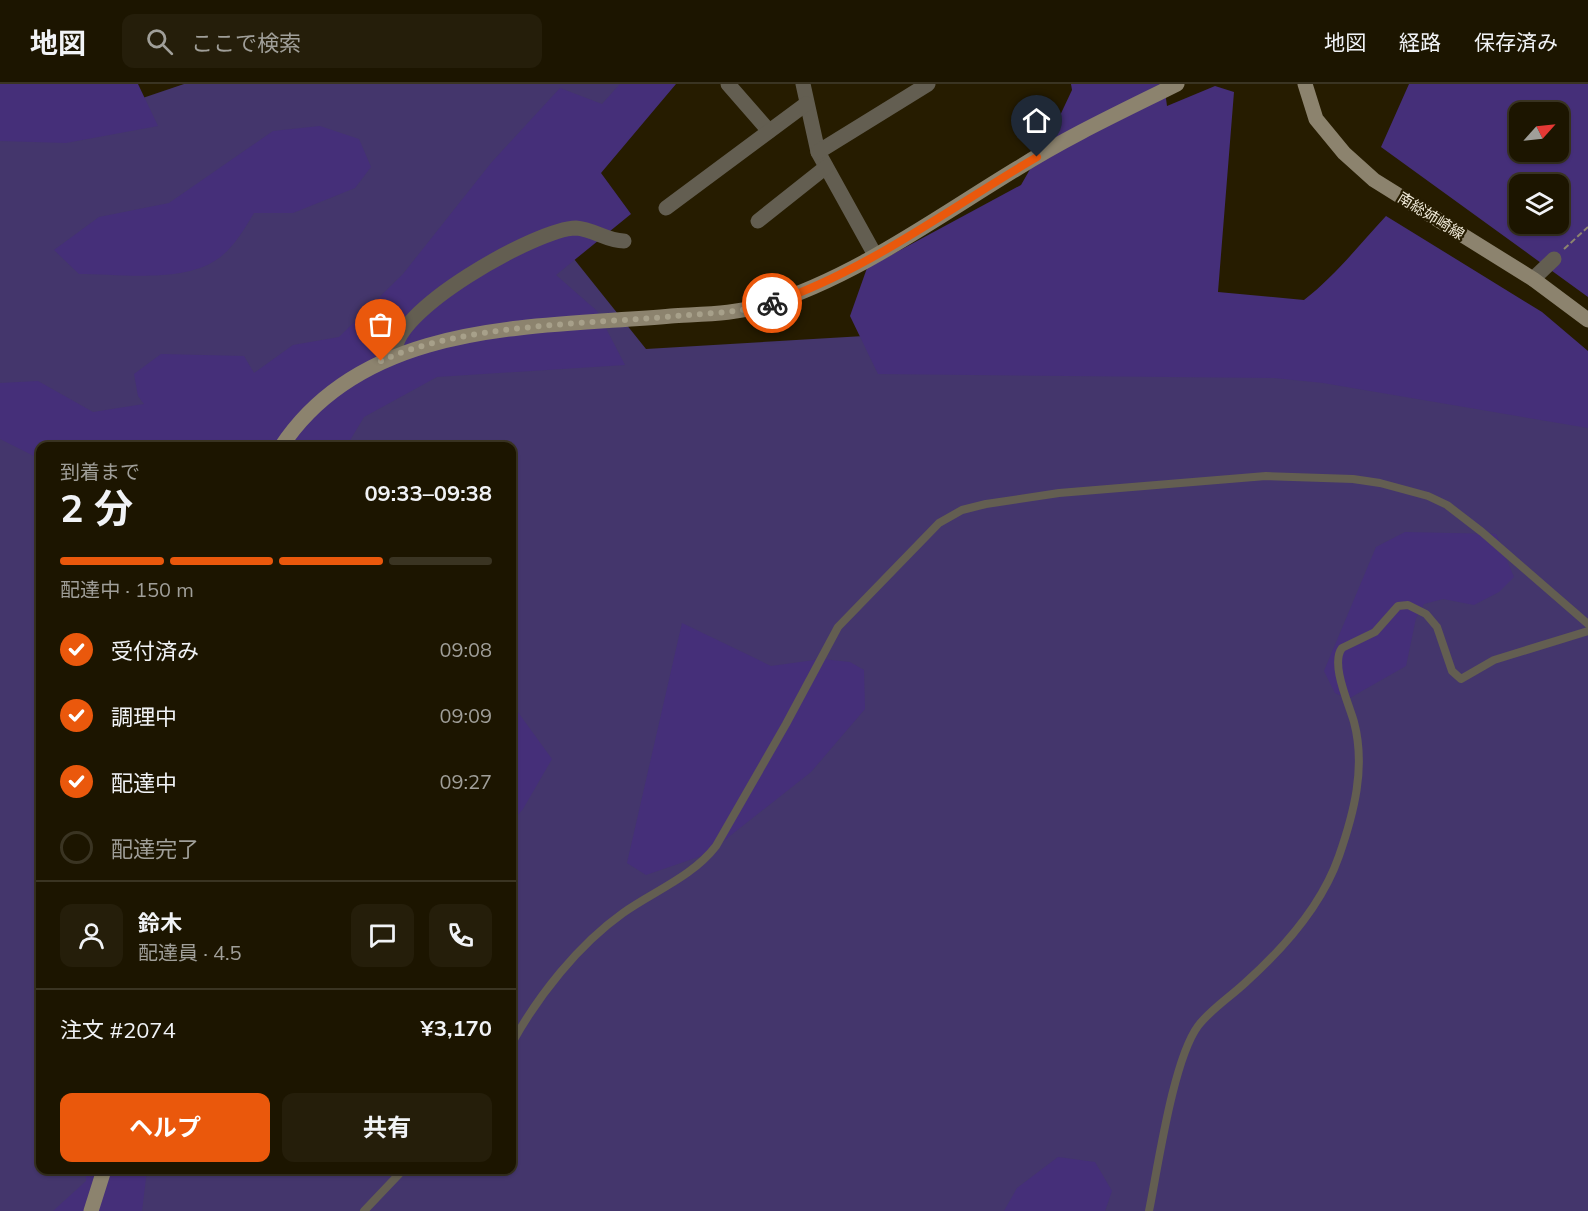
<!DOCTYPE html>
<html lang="ja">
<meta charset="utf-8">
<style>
body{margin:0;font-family:Mulish,"Noto Sans JP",sans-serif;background:#251e0a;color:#f1f3f6;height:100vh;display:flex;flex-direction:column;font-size:22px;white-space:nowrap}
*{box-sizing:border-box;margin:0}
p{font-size:20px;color:#a09f99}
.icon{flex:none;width:33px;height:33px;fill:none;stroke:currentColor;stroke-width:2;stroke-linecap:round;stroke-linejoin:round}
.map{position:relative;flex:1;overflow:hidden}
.sheet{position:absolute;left:36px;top:358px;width:480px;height:732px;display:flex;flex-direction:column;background:#1c1500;border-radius:12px;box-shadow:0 2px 4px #0004,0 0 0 2px #3a3422}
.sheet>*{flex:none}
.needle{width:39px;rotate:63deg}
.fabs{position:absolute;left:1509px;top:18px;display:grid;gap:12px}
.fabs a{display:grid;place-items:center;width:60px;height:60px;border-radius:12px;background:#1c1500;box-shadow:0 2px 4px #0004,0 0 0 2px #3a3422;font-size:30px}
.pin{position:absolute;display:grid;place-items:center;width:51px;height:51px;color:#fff;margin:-62px -26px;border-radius:50% 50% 50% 0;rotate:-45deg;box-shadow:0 0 6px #0007}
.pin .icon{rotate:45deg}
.courier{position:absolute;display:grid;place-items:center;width:60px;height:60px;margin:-30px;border:4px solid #ea580c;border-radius:50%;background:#fff;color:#222;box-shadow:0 2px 8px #0007}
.head em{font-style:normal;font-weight:700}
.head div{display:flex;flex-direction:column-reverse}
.head{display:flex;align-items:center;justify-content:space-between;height:102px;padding:0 24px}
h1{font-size:39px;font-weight:700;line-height:45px}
.bar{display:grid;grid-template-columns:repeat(4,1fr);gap:9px 6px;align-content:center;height:72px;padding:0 24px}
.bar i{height:8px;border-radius:4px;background:#3a3422}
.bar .active{background:#ea580c}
.bar p{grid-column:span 4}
.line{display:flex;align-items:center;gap:15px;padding:0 24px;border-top:2px solid #3a3422}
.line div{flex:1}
.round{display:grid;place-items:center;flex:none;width:63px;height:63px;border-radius:12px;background:#251e0a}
ol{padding:0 24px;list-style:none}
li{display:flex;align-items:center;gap:18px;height:66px}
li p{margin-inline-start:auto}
li .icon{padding:6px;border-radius:50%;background:#ea580c;color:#fff;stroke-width:4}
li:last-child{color:#a09f99}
li i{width:33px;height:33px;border:3px solid #3a3422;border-radius:50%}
.primary-button{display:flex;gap:12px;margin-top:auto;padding:12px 24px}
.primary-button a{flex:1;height:69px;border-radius:12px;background:#ea580c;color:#fff;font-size:24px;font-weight:700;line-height:69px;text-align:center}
.primary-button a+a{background:#251e0a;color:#f1f3f6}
header{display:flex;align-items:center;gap:36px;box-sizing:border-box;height:84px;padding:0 30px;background:#1c1500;border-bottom:2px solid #3a3422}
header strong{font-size:28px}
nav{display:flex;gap:33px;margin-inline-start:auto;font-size:21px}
.search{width:420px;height:54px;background:#251e0a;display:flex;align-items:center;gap:15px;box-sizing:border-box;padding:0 21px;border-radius:12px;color:#a09f99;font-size:22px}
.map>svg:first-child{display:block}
.green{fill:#44366c;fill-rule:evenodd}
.forest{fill:#452f79;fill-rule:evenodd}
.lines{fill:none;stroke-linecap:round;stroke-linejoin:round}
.path{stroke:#8d856e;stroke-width:2;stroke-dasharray:6 3;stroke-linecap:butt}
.lane{stroke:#635e51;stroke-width:8}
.street{stroke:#635e51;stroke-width:15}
.secondary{stroke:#8c836e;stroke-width:15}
.done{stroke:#a7a08a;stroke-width:6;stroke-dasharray:0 10.8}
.route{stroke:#ea580c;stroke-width:8}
.labels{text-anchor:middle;stroke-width:4.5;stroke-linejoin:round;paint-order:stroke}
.street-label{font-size:15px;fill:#ede7d5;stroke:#261c00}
</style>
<header>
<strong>地図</strong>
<div class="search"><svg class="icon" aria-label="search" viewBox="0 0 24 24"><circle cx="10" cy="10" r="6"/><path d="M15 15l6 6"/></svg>ここで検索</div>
<nav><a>地図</a><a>経路</a><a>保存済み</a></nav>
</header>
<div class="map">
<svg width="1588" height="1127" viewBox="0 0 1588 1127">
<rect width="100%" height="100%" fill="#261c00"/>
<!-- green -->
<path class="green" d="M184,0h471l-79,76 -10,89 80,100 354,-21 588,82v801h-1588v-1111l125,4zM40,363h472v723h-472z"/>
<!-- forest -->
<g class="forest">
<path d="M0,0h138l20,42 -92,17 -66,-2z"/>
<path d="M620,0h56l-75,89 30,41 -75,61 41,36 28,54 -188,12 -73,40 -18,30h-306v12l-40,-20v-56l38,-2 55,31 51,-8 -6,-8 -4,-22 27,-20 83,2 10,17 39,-28 46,-8 64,-63 88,-111 69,-75 42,16z"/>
<path d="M1071,0h93l3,22 48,-20 19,6 -16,200 86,8c31,-24 55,-55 82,-84l156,96 46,39v77l-265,-45 -49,-5 -396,-4 -28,-58 17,-48 154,-83 35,-61 16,-34z"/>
<path d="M1409,0h179v213l-207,-150zM1520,28h38v40h-38zM1520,100h38v40h-38z"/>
<path d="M320,42l39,13 12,28 -16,21 -62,25h-39c-11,18 -21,36 -38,47 -34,23 -97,14 -137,14l-25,-24 45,-33 70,-14 104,-72z"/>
<path d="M1405,448l91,2 18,43 -15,15 -25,13 -31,-6 -19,5 -8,14 -10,48 -58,33 -13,-6 -11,-22 52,-124z"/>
<path d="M682,539l89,43 51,-7 28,3 14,8 1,39 -54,63 -104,82 -61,21 -19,-12z"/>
<path d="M512,620l40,55 -29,50 -11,13z"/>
<path d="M1058,1073l37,5 17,29 -7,20h-101l13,-23z"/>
<path d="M86,1086h61l-5,41h-89l33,-30z"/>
</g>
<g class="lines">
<!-- path -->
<path class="path" d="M1564,165l24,-22"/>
<!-- lane -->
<g class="lane">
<path d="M512,959c26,-47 66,-98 111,-130 31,-22 69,-36 93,-67l70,-122 52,-97 101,-104 23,-13 24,-6 73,-11 207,-17 87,3 27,4 48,13 19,9 35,27 106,92"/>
<path d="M364,1127l39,-41"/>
<path d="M1149,1127c9,-44 24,-151 49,-185 12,-16 32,-29 47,-43 38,-34 77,-78 94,-127 15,-43 27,-89 15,-134 -5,-18 -24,-58 -12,-74l33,-16 23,-26 10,-1 18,9 11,13 15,44 9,8 33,-19 94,-29"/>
</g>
<!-- street -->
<g class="street">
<path d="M728,0l41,47"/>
<path d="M803,0l15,68 57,103"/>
<path d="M818,68l110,-68"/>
<path d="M666,124l140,-104"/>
<path d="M758,137l68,-54"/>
<path d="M1533,195l21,-20"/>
<path d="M396,270c-9,-41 142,-126 180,-126 17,1 31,13 48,13"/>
</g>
<!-- secondary -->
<g class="secondary">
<path d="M1305,0l11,35 28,34 30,27 159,99 55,41"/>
<path d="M281,363c84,-128 255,-119 390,-131 30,-2 65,-2 94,-11 91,-28 172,-88 253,-137 51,-32 105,-57 159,-84"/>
<path d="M91,1127l13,-41"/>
</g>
</g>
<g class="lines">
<!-- done -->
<path class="done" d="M381,277c79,-37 208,-37 296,-45 31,-3 65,-3 95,-13"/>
<!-- route -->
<path class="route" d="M772,219c95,-32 179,-96 265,-146"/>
</g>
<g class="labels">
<!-- street labels -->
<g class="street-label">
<text transform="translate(1431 132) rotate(32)" y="5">南総姉崎線</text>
</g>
</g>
</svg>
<div class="fabs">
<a><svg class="needle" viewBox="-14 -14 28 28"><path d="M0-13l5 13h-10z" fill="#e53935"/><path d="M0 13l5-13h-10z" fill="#a09f99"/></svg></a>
<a><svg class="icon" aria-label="layers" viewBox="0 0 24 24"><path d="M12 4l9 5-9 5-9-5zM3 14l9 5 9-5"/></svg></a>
</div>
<div class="pin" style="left:381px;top:277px;background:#ea580c"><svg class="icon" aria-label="bag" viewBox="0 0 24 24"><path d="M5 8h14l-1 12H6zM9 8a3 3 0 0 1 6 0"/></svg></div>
<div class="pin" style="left:1037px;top:73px;background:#1f2937"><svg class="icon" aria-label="home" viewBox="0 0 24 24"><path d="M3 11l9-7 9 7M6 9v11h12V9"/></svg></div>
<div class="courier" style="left:772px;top:219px"><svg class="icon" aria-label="bike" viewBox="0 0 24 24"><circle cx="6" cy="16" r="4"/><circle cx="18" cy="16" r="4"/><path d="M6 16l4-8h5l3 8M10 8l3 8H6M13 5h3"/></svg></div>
<section class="sheet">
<div class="head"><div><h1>2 分</h1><p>到着まで</p></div><em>09:33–09:38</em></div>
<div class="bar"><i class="active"></i><i class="active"></i><i class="active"></i><i></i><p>配達中 · 150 m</p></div>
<ol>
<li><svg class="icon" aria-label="check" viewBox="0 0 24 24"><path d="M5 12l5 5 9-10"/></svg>受付済み<p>09:08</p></li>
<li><svg class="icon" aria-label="check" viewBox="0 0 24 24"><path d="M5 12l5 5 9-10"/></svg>調理中<p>09:09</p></li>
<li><svg class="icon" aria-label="check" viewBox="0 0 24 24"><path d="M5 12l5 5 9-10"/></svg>配達中<p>09:27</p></li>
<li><i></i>配達完了</li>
</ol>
<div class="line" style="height:108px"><a class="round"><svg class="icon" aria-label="person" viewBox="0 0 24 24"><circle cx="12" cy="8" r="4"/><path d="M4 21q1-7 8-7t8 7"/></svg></a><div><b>鈴木</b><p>配達員 · 4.5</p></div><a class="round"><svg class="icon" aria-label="chat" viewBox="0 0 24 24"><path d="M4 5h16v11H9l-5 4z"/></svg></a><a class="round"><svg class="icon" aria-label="phone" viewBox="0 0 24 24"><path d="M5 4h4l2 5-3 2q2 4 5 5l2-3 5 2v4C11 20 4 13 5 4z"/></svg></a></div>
<div class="line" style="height:78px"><div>注文 #2074</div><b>¥3,170</b></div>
<div class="primary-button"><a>ヘルプ</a><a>共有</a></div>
</section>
</div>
